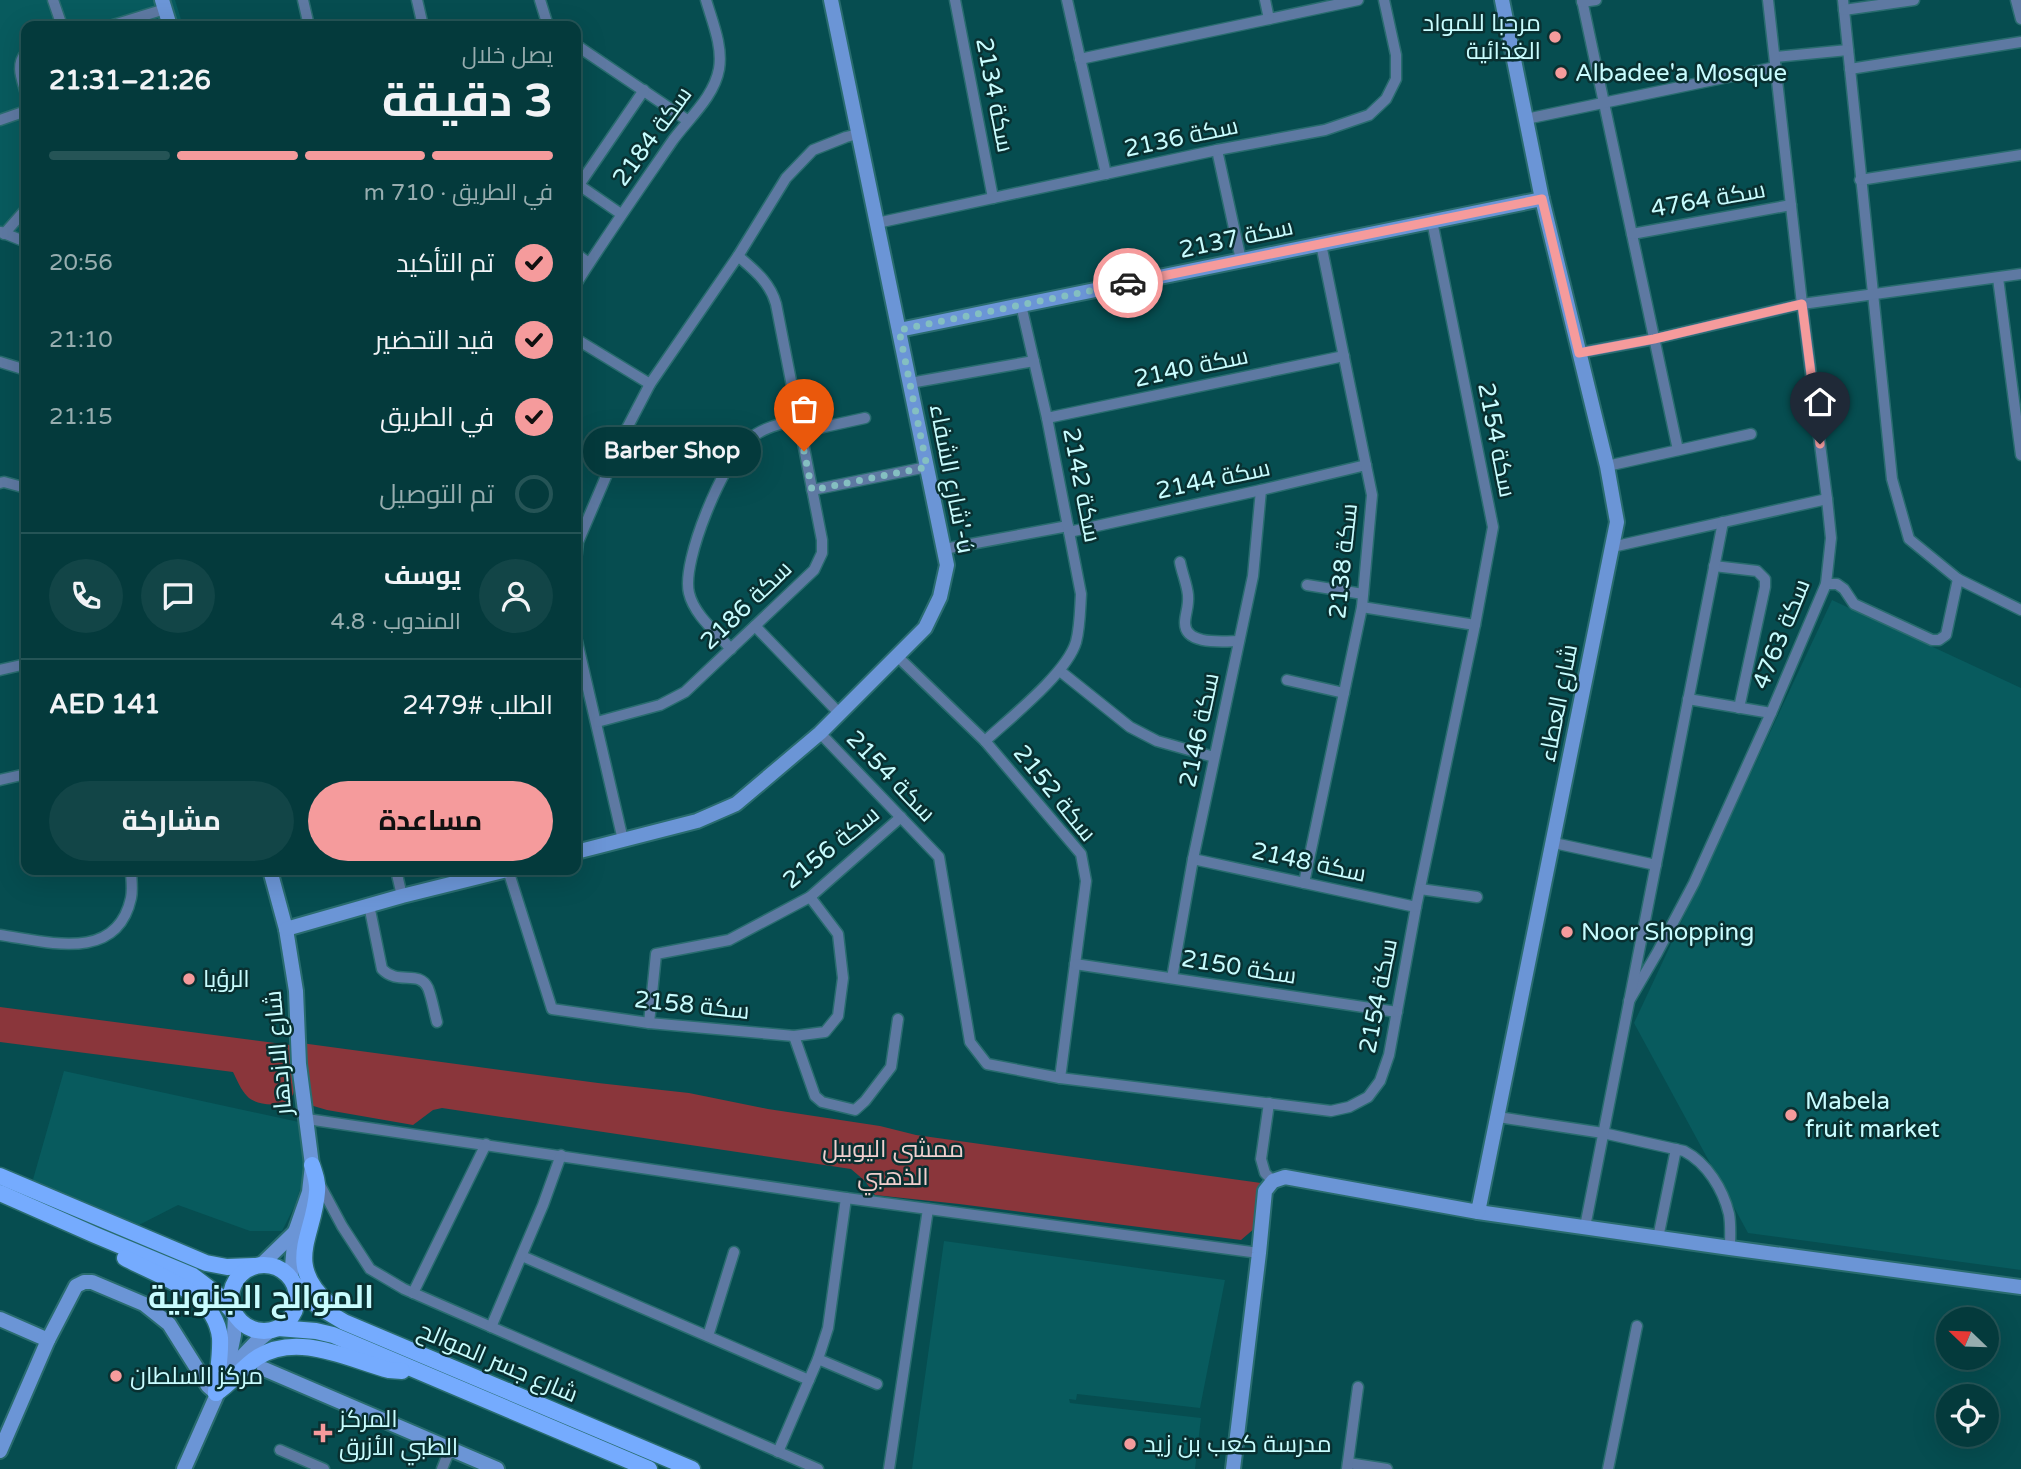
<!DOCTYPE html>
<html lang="ar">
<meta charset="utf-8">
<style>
body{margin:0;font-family:"Varela Round",Cairo,sans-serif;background:#124547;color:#f1f3f6;direction:rtl;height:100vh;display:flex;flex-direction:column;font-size:26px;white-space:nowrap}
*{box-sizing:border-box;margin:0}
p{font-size:23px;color:#97adaf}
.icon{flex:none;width:38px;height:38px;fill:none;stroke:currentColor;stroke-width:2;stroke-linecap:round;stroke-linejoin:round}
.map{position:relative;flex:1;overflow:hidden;direction:ltr}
.details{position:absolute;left:21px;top:21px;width:560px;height:854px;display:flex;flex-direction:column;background:#043a3c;border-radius:14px;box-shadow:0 7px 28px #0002,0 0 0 2px #255456;direction:rtl}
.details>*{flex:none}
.needle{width:46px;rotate:293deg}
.buttons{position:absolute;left:1936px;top:1307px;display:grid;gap:14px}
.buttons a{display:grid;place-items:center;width:63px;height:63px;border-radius:50%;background:#043a3c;box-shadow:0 7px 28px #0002,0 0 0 2px #255456;font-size:35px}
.pin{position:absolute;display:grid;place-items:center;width:60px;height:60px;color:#fff;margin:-72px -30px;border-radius:50% 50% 50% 0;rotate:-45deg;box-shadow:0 0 7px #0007}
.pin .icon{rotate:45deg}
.courier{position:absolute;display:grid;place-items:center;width:70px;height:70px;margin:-35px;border:5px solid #f59b9c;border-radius:50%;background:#fff;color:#222;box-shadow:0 2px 9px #0007}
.bubble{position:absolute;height:49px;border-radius:24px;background:#043a3c;box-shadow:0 7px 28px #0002,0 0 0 2px #255456;font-size:23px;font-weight:700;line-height:49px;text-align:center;direction:rtl}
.headline em{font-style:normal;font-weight:700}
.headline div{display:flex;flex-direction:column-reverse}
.headline{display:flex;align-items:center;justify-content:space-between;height:119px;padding:0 28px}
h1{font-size:46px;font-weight:700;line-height:52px}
.bar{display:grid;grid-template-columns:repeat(4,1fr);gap:10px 7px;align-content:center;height:84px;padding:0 28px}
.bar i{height:9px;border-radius:5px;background:#255456}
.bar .current{background:#f59b9c}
.bar p{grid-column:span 4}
.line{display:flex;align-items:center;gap:18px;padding:0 28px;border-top:2px solid #255456}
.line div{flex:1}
.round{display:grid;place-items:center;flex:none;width:74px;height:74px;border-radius:37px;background:#124547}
ol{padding:0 28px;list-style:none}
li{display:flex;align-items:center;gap:21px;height:77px}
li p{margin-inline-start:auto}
li .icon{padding:7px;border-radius:50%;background:#f59b9c;color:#111;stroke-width:4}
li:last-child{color:#97adaf}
li i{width:38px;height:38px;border:4px solid #255456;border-radius:50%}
.cta{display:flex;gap:14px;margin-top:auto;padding:14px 28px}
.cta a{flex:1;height:80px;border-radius:42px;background:#f59b9c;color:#111;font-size:28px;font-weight:700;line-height:80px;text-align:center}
.cta a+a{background:#124547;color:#f1f3f6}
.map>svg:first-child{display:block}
.built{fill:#085b5e}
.green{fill:#8a363b}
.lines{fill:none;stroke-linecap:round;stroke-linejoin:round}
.street-casing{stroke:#296c6f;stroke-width:13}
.secondary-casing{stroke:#296c6f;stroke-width:18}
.primary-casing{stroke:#296c6f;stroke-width:19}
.street{stroke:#5e79a2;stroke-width:10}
.secondary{stroke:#6b95d6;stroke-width:14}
.primary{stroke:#75abfe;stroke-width:16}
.done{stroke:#84bfc1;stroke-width:7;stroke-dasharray:0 12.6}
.route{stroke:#f59b9c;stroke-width:9}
.poi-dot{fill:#f59b9c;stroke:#093031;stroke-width:2.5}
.labels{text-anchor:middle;stroke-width:5;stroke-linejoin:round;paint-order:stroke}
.poi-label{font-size:24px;fill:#c8fcfe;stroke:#093031;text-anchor:start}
.street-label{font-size:24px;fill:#c8fcfe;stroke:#093031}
.park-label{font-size:24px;fill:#f0cfce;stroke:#093031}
.district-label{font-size:32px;font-weight:bold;fill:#c8fcfe;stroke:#093031}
</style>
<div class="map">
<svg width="2021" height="1469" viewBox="0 0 2021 1469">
<rect width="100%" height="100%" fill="#064d50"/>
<!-- built -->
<g class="built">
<path d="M0,0h175l8,26h-157v221l-26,-13z"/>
<path d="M1832,600l189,88v582l-273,-37 -114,-210z"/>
<path d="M64,1071l235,51 4,29v29l-8,25 -13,26h-32l-72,-26 -43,22 -103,-44z"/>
<path d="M944,1241l281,39 -25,128 -123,-14 -1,6 -7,-1 1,4 131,15 -6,51h-283z"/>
</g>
<!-- green -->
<g class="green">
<path d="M0,1007l290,38c2,14 6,32 4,46 -2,18 -38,16 -47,5 -6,-6 -10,-16 -14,-24l-233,-30z"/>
<path d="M301,1043l297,40 91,10 79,16 112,17 36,9 345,48 -6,45 -14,12 -282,-36 -84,-9 -10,-14 -14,-12 -409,-61 -9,2 -20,15 -86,-15 -17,-5z"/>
</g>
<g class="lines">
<defs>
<g id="street">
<path d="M53,0l9,26"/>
<path d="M303,0l6,26"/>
<path d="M417,0l6,26"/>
<path d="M540,0l8,26"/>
<path d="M955,0l38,198"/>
<path d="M1067,0l39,174"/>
<path d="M1265,0l4,19 89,-19"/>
<path d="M1582,0l96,450"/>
<path d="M1843,0l49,479 17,60 49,40 63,31"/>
<path d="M2016,0l5,19"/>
<path d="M1582,2l14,-2"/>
<path d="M1844,10l70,-10"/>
<path d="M110,26l55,-17"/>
<path d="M576,45l111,75"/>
<path d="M26,53c-11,12 -4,26 0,41"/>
<path d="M1775,57l73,-7"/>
<path d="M1080,59l189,-40"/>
<path d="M1850,69l171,-27"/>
<path d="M1526,119l250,-52"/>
<path d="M0,120l26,-9"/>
<path d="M1217,150l24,110"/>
<path d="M1860,180l161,-25"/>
<path d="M576,183l45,31"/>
<path d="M579,185l65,-95"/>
<path d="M877,223l340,-73 108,-20 44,-15 17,-16 10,-20v-24l-12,-55"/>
<path d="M1,232l25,10"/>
<path d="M4,234l22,-25"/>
<path d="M1632,234l159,-29"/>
<path d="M576,254l13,9"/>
<path d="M1998,278l23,177"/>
<path d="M576,284c31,-49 64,-96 97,-144 16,-22 41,-43 46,-71 4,-23 -7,-48 -13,-69"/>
<path d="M576,339l74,45"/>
<path d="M1579,353l75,-14 148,-35 219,-30"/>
<path d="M0,362l26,8"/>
<path d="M910,383l124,-22"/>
<path d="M1047,418l297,-62"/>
<path d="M801,432l64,-14"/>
<path d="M1607,466l144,-32"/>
<path d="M0,483l4,-1 22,6"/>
<path d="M812,490l115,-23"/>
<path d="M1069,532l192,-42 105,-25"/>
<path d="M1612,547l215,-48"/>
<path d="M944,549l124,-23"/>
<path d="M576,561l2,-19 47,-110 25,-48 88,-128 48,-78 27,-28 33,-13 12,-3"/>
<path d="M1180,562c2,11 7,22 8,33 1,12 -3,19 -3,28 0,23 40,18 54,18"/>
<path d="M1714,566l43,5 8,8v8l-26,121"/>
<path d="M1826,584h11l7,5 10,15 78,36h7l7,-5 12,-56"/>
<path d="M1307,585l56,9"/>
<path d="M1362,607l113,18"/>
<path d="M755,626l85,88"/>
<path d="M576,637l47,203"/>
<path d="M731,649c-14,-16 -37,-34 -42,-56 -8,-32 35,-133 59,-153 15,-13 33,-16 50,-21"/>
<path d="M898,657l87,84 96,113 5,27 -26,197"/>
<path d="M0,670l26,-6"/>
<path d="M1060,671l70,56 27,14 57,16"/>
<path d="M1287,680l57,13"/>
<path d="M1688,699l83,14"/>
<path d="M597,722l63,-17 25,-13 129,-122 8,-17v-13l-46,-236c-6,-22 -22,-34 -38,-48"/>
<path d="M820,733l119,124 31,185 17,22 73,14 271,33 18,-4 19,-10 12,-16 9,-26 27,-148 59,-282 18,-98 -61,-306"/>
<path d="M985,741c25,-23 82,-68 91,-99 4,-15 4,-32 5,-48l-34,-176 -26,-113"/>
<path d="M0,780l26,-6"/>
<path d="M1554,843l102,22"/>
<path d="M1193,859l223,48"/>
<path d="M396,870l6,26"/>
<path d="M508,870l44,139 97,14 145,13 31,-4 13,-16 5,-38 -5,-44 -28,-37"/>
<path d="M1304,883l58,-276 10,-112 -51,-251"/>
<path d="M1420,889l57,8"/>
<path d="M369,905l13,64c16,17 37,0 46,19 4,10 6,23 9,34"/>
<path d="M0,935c48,7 117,28 131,-37 2,-9 0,-20 0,-28"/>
<path d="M1075,964l322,48"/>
<path d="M1172,978l21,-119 60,-283 8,-86"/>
<path d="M1629,1001l28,-48 37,-70 77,-170 55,-129 5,-46 -4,-39 -25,-195 -34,-304"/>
<path d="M649,1023l7,-69 73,-14 81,-43 91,-80"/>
<path d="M794,1036l21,60 7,6 33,8 10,-9 26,-34 7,-48"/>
<path d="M1269,1103l-8,56 4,14 8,8"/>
<path d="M1498,1117l105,16 81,18c23,12 39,38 45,63 2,11 1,23 1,34"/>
<path d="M307,1119l539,79 413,55"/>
<path d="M319,1183l23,43 28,43 34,20 414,180"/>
<path d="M1585,1227l138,-705"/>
<path d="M1658,1238l18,-89"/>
<path d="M522,1256l287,124"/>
<path d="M413,1293l73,-149"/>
<path d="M491,1327l52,-122 18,-50"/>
<path d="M708,1336l26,-84"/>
<path d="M818,1359l59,25"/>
<path d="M280,1450l44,19"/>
<path d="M778,1452l40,-93 10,-31 18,-130"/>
<path d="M1348,1463l39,6"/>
<path d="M442,1469l8,-20"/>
<path d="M889,1469l39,-260"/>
<path d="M1347,1469l11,-82"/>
<path d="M1608,1469l29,-143"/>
</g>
<g id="secondary">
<path d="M162,0l8,26"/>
<path d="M899,330l643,-131"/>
<path d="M576,852l121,-31 39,-17 84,-71 105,-105 15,-31 7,-32 -116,-565"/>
<path d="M270,870l16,59 10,62 3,73 13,101 -3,27 -14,40 -4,46"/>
<path d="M286,929l116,-33 105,-26"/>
<path d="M1478,1212l252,36 291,39"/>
<path d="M262,1264l33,-32"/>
<path d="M0,1319l48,21"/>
<path d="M264,1369l233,100"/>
<path d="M229,1370l26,-27 16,-13"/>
<path d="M0,1451l48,-111 28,-54 8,-4h8l52,22 25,20 39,62 8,7"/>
<path d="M184,1469l42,-95 8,-39 1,-20"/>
<path d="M1233,1469l26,-216 6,-62 8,-10 12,-4 193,35 139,-690 -10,-56 -65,-267 -40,-199"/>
</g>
<g id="primary">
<path d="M312,1165c3,9 6,17 5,27 -3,44 -33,71 11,111"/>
<path d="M0,1176l206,87 21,4 27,-1"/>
<path d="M0,1193l95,42 98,41 25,19 15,17"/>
<path d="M125,1258c35,19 90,34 95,80 1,18 -3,37 -4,55"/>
<circle cx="264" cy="1298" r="33"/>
<path d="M295,1285l24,22 25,15 348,147"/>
<path d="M278,1328l38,3 17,4 316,134"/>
<path d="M216,1393c16,-10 26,-26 42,-36 40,-25 90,2 131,13l13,1"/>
</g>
</defs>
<!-- street casing -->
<use href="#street" class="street-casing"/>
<!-- secondary casing -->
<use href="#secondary" class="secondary-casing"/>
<!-- primary casing -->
<use href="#primary" class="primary-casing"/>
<!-- street -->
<use href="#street" class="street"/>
<!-- secondary -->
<use href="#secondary" class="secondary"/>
<!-- primary -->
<use href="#primary" class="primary"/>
</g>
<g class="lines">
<!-- done -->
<path class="done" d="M804,451l8,39 115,-23 -28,-137 229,-47"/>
<!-- route -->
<path class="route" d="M1128,283l414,-84 37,154 75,-14 148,-35 18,140"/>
</g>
<!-- markers -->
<g class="poi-dot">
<circle cx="1555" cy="37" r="7"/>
<circle cx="1561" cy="73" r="7"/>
<circle cx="1567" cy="932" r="7"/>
<circle cx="189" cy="979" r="7"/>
<circle cx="1791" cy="1115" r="7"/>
<circle cx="116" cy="1376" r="7"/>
<path d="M319.5 1422.5h7v7h7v7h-7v7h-7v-7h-7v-7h7z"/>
<circle cx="1130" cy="1444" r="7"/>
</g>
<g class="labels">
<!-- poi labels -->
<g class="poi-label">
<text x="1541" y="31" text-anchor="end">مرحبا للمواد<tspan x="1541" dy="28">الغذائية</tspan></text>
<text x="1575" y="81">Albadee'a Mosque</text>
<text x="1581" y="940">Noor Shopping</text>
<text x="203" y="987">الرؤيا</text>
<text x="1805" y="1109">Mabela<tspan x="1805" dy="28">fruit market</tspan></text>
<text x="130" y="1384">مركز السلطان</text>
<text x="339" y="1427">المركز<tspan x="339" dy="28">الطبي الأزرق</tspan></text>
<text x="1144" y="1452">مدرسة كعب بن زيد</text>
</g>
<!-- street labels -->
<g class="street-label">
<text transform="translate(995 95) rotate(79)" y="8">سكة 2134</text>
<text transform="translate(652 136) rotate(-54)" y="8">سكة 2184</text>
<text transform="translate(1181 137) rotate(-12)" y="8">سكة 2136</text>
<text transform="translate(1708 199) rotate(-10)" y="8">سكة 4764</text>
<text transform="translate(1236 238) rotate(-12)" y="8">سكة 2137</text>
<text transform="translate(1191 367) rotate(-12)" y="8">سكة 2140</text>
<text transform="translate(1497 440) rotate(79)" y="8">سكة 2154</text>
<text transform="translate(952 479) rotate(79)" y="8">شارع الشفاء'-ú</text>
<text transform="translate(1213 479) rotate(-12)" y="8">سكة 2144</text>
<text transform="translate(1082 485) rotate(79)" y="8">سكة 2142</text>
<text transform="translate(1343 561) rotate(-84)" y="8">سكة 2138</text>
<text transform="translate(746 605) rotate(-44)" y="8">سكة 2186</text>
<text transform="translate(1781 634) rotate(-68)" y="8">سكة 4763</text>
<text transform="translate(1558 703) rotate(-79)" y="8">شارع العطاء</text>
<text transform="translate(1199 730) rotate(-78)" y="8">سكة 2146</text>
<text transform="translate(891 776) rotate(46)" y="8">سكة 2154</text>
<text transform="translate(1055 793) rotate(51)" y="8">سكة 2152</text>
<text transform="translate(831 847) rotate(-39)" y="8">سكة 2156</text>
<text transform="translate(1309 862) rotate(12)" y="8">سكة 2148</text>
<text transform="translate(1239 967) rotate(9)" y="8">سكة 2150</text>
<text transform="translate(1378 996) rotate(-79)" y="8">سكة 2154</text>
<text transform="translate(692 1005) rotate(6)" y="8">سكة 2158</text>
<text transform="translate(278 1053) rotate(-95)" y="8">شارع الازدهار</text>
<text transform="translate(498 1362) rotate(23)" y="8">شارع جسر الموالح</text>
</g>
<!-- park labels -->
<g class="park-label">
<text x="893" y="1157">ممشى اليوبيل<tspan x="893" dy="28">الذهبي</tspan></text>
</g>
<!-- district labels -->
<g class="district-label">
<text x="261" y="1308">الموالح الجنوبية</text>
</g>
</g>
</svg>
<div class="buttons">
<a><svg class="needle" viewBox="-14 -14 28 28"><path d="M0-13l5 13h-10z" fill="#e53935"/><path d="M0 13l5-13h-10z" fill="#97adaf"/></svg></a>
<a><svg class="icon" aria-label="locate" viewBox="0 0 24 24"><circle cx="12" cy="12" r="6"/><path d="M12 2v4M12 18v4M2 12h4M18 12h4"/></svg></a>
</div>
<div class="pin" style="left:804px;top:451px;background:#ea580c"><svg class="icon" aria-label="bag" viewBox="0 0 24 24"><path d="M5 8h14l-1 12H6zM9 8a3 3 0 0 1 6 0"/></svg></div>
<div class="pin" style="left:1820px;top:444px;background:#1f2937"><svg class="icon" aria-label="home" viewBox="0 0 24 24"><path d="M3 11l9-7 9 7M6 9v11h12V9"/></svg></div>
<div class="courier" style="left:1128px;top:283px"><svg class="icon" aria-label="car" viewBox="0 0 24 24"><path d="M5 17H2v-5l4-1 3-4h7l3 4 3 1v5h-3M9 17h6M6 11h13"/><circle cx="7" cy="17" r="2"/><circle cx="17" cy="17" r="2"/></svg></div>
<div class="bubble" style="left:583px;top:427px;width:178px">Barber Shop</div>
<section class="details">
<div class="headline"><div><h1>3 دقيقة</h1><p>يصل خلال</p></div><em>21:26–21:31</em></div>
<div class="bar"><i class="current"></i><i class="current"></i><i class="current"></i><i></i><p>في الطريق · 710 m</p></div>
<ol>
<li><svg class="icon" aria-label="check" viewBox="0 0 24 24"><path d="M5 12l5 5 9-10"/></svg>تم التأكيد<p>20:56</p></li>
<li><svg class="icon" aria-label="check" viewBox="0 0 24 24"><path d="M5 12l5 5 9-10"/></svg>قيد التحضير<p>21:10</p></li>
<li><svg class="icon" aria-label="check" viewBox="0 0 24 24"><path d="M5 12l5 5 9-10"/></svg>في الطريق<p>21:15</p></li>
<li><i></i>تم التوصيل</li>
</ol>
<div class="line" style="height:126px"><a class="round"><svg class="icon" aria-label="person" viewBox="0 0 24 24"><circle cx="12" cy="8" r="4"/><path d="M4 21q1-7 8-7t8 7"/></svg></a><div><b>يوسف</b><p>المندوب · 4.8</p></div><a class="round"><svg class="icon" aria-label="chat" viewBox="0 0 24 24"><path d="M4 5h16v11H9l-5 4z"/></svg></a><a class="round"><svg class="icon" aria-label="phone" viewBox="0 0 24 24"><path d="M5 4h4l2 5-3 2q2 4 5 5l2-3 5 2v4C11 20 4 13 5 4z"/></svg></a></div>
<div class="line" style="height:91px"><div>الطلب #2479</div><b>AED 141</b></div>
<div class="cta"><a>مساعدة</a><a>مشاركة</a></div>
</section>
</div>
